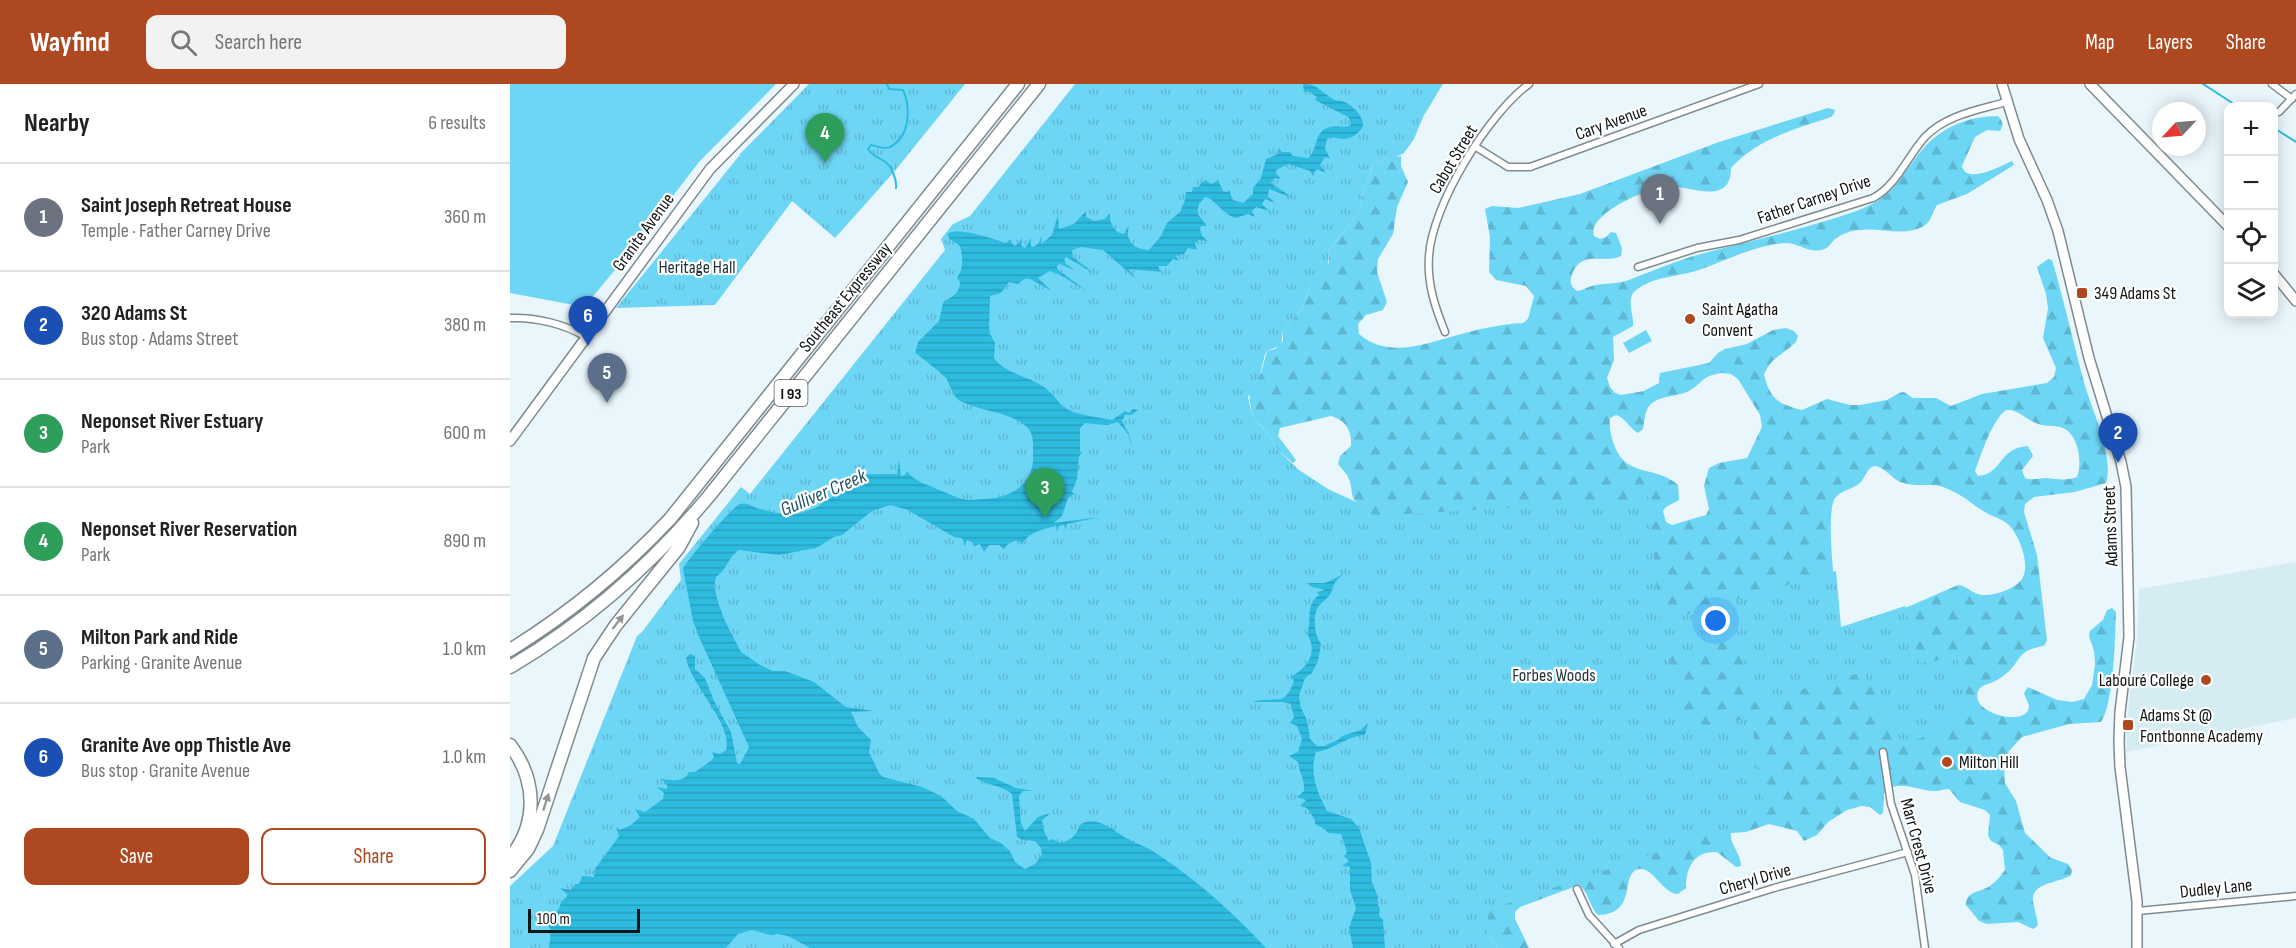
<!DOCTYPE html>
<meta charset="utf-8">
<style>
body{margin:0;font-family:"Sofia Sans Condensed",sans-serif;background:#f2f2f2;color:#222}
.controls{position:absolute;right:18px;top:18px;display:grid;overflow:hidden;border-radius:12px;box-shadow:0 3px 15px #0003}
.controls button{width:54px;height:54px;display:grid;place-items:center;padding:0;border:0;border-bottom:2px solid #e0e0e0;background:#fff;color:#222;font:30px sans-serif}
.compass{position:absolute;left:1642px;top:18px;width:54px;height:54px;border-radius:50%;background:#fff;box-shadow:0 3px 15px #0003;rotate:244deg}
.scale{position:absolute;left:18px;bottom:15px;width:112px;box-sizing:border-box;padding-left:6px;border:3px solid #101516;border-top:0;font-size:16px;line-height:21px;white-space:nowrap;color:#101516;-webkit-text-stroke:4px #fff;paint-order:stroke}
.you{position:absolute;left:1206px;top:537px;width:21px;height:21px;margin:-15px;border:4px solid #fff;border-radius:50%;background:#1a73e8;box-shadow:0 0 0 9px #1a73e833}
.badge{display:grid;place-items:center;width:39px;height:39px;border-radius:50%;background:#ae4820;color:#fff;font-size:20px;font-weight:700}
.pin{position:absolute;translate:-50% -50px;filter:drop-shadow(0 2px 3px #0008)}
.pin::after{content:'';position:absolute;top:32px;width:21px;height:18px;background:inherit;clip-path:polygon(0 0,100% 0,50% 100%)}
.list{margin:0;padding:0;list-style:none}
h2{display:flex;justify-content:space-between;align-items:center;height:78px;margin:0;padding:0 24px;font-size:26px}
h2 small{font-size:20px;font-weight:400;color:#767676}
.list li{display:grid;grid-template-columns:39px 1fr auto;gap:18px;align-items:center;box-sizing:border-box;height:108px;padding:0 24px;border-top:2px solid #e0e0e0}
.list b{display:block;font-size:22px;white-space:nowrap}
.list p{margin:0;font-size:20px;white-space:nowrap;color:#767676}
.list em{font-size:20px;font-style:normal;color:#767676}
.actions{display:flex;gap:12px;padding:18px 24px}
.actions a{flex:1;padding:14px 0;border:2px solid #ae4820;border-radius:12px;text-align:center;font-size:21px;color:#ae4820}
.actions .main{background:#ae4820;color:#fff}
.icon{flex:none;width:33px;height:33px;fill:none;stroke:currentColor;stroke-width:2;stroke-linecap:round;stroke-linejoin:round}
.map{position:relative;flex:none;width:1786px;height:864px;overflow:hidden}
header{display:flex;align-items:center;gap:36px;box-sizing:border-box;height:84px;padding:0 30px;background:#ae4820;color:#fff}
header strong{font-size:28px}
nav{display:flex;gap:33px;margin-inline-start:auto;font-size:21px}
.search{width:420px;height:54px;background:#f2f2f2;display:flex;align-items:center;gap:15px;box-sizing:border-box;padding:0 21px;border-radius:12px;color:#767676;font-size:22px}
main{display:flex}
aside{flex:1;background:#fff}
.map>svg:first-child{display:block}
.built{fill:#d6ecf3}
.green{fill:#6ed6f5}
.forest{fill:url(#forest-firs);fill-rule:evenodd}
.park{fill:url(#park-tufts)}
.water{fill:url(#water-rules)}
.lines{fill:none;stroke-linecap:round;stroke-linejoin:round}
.stream{stroke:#2ebbe0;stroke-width:2}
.street-casing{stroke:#7f8b8f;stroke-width:9}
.secondary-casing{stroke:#7f8b8f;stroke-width:12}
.highway-casing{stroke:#7f8b8f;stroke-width:15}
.street{stroke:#fff;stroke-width:6}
.secondary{stroke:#fff;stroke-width:9}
.highway{stroke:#fff;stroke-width:12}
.oneway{fill:#939696}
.poi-dot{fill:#ae4820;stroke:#fff;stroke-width:2}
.labels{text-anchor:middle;stroke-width:4.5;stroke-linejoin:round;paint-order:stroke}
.shield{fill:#fff;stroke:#585b5c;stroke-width:1.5}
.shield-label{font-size:16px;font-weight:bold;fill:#101516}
.street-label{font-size:18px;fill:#101516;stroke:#fff}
.park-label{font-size:18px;fill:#1d333a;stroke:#fff}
.poi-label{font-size:18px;fill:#101516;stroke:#fff;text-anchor:start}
.water-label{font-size:20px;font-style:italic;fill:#1e5464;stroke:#fff}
</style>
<header>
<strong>Wayfind</strong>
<div class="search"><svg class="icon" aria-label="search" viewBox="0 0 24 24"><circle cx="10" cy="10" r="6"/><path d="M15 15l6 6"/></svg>Search here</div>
<nav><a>Map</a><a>Layers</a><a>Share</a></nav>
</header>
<main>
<aside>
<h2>Nearby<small>6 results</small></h2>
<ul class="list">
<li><span class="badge" style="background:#6b7280">1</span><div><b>Saint Joseph Retreat House</b><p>Temple · Father Carney Drive</p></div><em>360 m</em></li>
<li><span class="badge" style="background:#1a4fb4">2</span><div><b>320 Adams St</b><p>Bus stop · Adams Street</p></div><em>380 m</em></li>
<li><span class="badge" style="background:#2e9e5b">3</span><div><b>Neponset River Estuary</b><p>Park</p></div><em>600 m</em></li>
<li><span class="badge" style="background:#2e9e5b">4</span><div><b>Neponset River Reservation</b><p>Park</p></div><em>890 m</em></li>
<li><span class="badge" style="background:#5c6f8a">5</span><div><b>Milton Park and Ride</b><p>Parking · Granite Avenue</p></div><em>1.0 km</em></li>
<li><span class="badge" style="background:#1a4fb4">6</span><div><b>Granite Ave opp Thistle Ave</b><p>Bus stop · Granite Avenue</p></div><em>1.0 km</em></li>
</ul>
<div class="actions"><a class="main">Save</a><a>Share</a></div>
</aside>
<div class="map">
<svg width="1786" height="864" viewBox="0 0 1786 864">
<defs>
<pattern id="forest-firs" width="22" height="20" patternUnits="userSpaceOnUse" patternTransform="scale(1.5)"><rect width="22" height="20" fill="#6ed6f5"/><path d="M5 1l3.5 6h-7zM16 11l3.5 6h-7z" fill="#5eb7d1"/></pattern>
<pattern id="park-tufts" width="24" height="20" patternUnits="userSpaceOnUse" patternTransform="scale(1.5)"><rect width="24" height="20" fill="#6ed6f5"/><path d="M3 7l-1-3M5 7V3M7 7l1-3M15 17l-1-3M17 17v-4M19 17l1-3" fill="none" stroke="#5eb7d1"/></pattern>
<pattern id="water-rules" width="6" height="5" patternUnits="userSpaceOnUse" patternTransform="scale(1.5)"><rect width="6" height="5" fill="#2ebbe0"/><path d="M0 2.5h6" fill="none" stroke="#28a0bf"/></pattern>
</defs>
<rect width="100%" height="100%" fill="#e9f6fb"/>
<path class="built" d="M1786,478V634L1616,668L1617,637L1627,555L1629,505Z"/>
<path class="green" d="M0,0H266L189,78L119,169L80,216L64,221L0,209Z
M1136,246L1142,257L1119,269L1113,259Z"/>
<path class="forest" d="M1318,24L1325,26L1324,30L1321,33C1285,45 1247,55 1221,84C1221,125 1176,99 1154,103C1136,105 1077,130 1084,152L1090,155L1096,153L1101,148L1106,149L1112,164L1111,172C1095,181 1069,163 1061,194C1060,201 1062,203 1067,207C1074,206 1079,202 1086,201C1096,199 1106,200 1116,197C1143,187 1170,175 1198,168C1230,160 1262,152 1295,143C1318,136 1343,130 1364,119C1386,107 1396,85 1412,66C1431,43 1459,32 1488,32C1493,37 1494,41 1490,47L1477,46L1465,53L1452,82C1456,101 1491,82 1502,77L1504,81L1457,110L1427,121C1421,129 1423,137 1412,143C1391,153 1372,143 1350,146C1342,146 1331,150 1325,155C1320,160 1318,165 1311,166C1299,169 1288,159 1276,159C1246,161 1217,176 1189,186C1173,191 1156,192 1140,198C1134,201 1125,205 1122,211C1118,221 1124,232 1123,242L1103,253L1104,276L1097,294L1100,303L1105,309L1111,311L1134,307L1149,299L1150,289L1199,279L1208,269L1215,265L1237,260L1263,246L1276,244L1284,247L1288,252L1286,258C1274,270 1260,274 1254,291C1261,316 1267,319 1292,326L1317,315L1340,321H1350L1377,316L1389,309L1394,308L1403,314H1426L1441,322L1472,310L1537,299L1544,293L1546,284L1533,254L1538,224L1536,210L1527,183L1538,175L1542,176C1555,219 1564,263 1576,305C1584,330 1604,374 1596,399L1565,408L1524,413L1515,420L1514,428L1527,471L1537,556L1535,561C1528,564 1520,564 1514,569C1510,572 1508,576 1505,580C1501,586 1494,592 1487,596C1481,600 1471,600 1468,607C1459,630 1519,644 1519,622C1518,618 1515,612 1514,609L1518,603L1547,616L1562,618L1574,615L1582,601L1585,580L1584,567L1579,552L1580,547L1593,536L1597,526L1602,524L1606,528C1605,553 1604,619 1591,638L1559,640L1512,653L1499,667L1494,681L1495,699L1506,717L1515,749L1541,774L1558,780L1562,786L1561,791C1550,799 1521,798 1523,817C1524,825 1527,833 1528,841L1523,845L1508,838L1477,840L1469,837L1456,821C1456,806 1471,809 1481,801C1487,797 1491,791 1495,786L1493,766L1489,761L1481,757L1478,751L1480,731L1475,726L1450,718L1439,705C1434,705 1430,707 1425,707C1410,708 1385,693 1374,710L1373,729L1370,731L1360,723L1352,722L1337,726L1318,738L1307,751L1294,757L1287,747L1259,740L1236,748L1221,749C1219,760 1231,769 1231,782L1226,783L1207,768C1184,767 1176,783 1176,804L1168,810C1151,809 1142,779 1126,786C1111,793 1127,830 1088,831C1079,822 1079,808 1069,801L1010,823L1005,828V835L1019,864H987L978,847V826L855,422C838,417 844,408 839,395C837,389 831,385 828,380L830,372L841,362C842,347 836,336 821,332L770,344L768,352L786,376L783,379L767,365L756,347L747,338L741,327L739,308L751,289L757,267L765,265L773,257V246L792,225L800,201L819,179V166L850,127L852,112L863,81L868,77L891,72V82L898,98L887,123L883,150L868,175L867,188L877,218L873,226L856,231L848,240L849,250C878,275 915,260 948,251C969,245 991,240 1013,239L1018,235L1024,212L1016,202L986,196L979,188L980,153L975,125L982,122L1008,124L1070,110L1209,58ZM1212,289L1221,290L1228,295L1250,331L1252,343L1237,374L1209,379L1199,384L1194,402L1199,425L1196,431L1162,441L1156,438L1153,427L1156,423L1169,416L1168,401C1146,381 1117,394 1105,363C1101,353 1099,345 1100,334L1106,331C1116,334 1119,344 1128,349L1133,345C1135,337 1134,329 1139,322C1149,311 1167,313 1179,307C1194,298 1191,292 1212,289ZM1496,326C1508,325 1515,335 1526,339C1534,343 1542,341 1550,343C1568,347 1573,378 1567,393C1556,397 1548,395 1536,394C1529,394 1523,397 1515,394L1512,386L1523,372L1518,362C1488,364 1493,390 1468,392L1465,387C1471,371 1482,336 1496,326ZM1364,382C1374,382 1381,394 1390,398C1401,402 1411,401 1422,401C1431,401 1441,406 1448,410C1458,415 1465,423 1475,428C1483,433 1491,434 1499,441C1509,452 1520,478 1513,493C1508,504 1485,512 1473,511C1463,511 1458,502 1448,501L1400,522L1332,545L1328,533C1326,512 1314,425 1326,413C1332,406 1343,405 1350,399C1356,393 1356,385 1364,382Z"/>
<path class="park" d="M299,0H455L384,88L325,154L282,117L205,221L106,224L229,72L231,73L229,71Z
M565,0H933L913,33L904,55L894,69L884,74L868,77L863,81L852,112L850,127L819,166L818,185L800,201L792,225L773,246L771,261L757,267L755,270L749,295L743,302L738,313L741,327L747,338L756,347L767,365L789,386L818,405L855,422L863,432L1111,417L1138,412L1150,538L1326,487L1331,543L1395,522L1409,579L1447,574L1456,609L1452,631L1423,649L1393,661L1353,588L1243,619L1227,555L1159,572L1178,648L1241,633L1256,732L978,826V847L987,864H0V802L43,762L127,552L132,548L171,496L169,480L231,403L240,410L435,166L431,155L443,140L460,132Z"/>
<path class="water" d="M793,0C808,0 811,8 823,15C825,17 829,16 832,17C843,21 853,31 853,42C846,55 835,57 822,53L817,55L815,64L820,75L815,73L810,81L816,89L807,85L804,88V93L800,87L778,80L766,86V89L771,95L764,94L761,99L783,114L759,105L758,112L765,119L755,115L752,120L759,127L746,123L742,127L745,133L738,130L726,134C711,130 706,115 695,113L689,120L687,129L697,142H691L690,145L692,152L698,157L689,156L685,159L687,166L678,164L674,170L666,172L669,177L663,175L657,182H648L651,188L618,185L626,195L593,166L571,163L562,166L563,173L585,190L556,173L554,175L556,180L564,186L550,180L547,182V185L578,208L549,190L540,187L528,194L542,207L520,195H514L508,200L499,198L491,209L480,212L479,248L485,259L484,274C497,292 524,292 540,308C547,315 551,323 561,327C572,332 589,333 602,336L615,327L619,329L623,325L628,326L621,331H615L612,337L619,350L622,363L618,350L608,338L597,341L575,339L570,344V368H573L569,372L567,395L562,408L564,410L558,414L552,432L544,439L590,433L557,440L556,446L554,441L549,442L547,448L546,442C533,445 519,448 512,460L507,456L498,460L494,465L489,461H479L474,468L470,460L464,462L462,458L457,456L455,462L452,454L444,453L398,426L380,421L362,427L332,451L324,453L306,464L269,471L229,466C218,473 217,486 206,493L204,502L209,521L215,537L231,568L250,581L263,587H275L304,598L336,623L363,627L341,628L348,643L361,656L359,668L369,689L373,693L412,703L431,712L447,727L464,735L480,754L491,759L500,767L505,778L515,785L525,780L532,771L531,764L525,757L513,756L507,753L502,710C492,701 474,701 465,693L484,694L506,704L524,707H513L509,712L511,739L515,747L528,733L541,729L532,736L534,747L539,757L542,755L551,759C565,754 564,752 571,740C587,731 603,746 616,754C624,759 633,761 641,766C682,792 723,828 756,864H300L278,852L268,850L261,851L242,846L228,850L216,864H39L41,846L35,837L26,831L32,828C35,828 37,830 39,831C46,833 51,822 51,817L57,813V810L50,804L61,806L65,800H69L72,792L84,793L85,785L109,752L106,743L110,746L121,741L130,733L125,725L135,728L153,715L154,709L147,703L156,705L158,703L152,695C162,696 174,699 179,688H185L202,676L204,673L202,668L210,670L216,666C223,640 181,602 176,574L180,570L185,572V585L195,594L204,617L221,648L227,679L230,680L239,663L190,555L183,537L173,485C175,478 223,422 230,420C237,418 241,422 247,424C264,429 281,433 297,427C304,424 308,425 312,418C328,415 331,396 345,391C351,390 380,390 387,390L389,376L391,392L395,391L397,387C403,397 416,400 427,405C436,408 442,412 452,415C460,417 467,415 474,415C502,414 525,400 523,369C523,360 524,350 517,343C502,328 469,327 450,317C444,314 440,301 436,294C435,292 410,272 405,269L408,258L429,237L433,219C441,212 449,212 450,198L447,194C454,184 453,174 450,162L440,155L437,150C446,142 484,155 496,159L501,155V158L505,162L511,156V161L515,164L521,154V162L523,163L528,160L532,152L531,160L542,151L548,131L549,145L564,140L576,127V133L584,137L595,135L600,129C599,139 604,149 614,150L619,141C615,157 622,165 639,166L651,152L657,139L670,128L675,116L676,108H682L683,103H688L695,96L701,100L708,96L713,107L717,108L719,106L723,116L733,119L743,110V104L751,94L756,75L768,70L769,64L772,68H780L783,72L798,74C809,65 803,47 820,43C827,41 833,44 840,42L841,38L838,33L805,16L807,13L798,7L794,8Z
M834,490C825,496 824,500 821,509C818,515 811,518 808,523C802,532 805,553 811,560L808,577L802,589L795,594L789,612L791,624L797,636L800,655L807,662H814L828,656L832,652L851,646L858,639L855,651C839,651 823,666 806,668C799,688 807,708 817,727L841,735L849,744L861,779L862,798L868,813L867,820L870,824L869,831L873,836L875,864H843L839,844L846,824L840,806V783L832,782L839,777L834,772L837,768L831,750L818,749L815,745L805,740V736L797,724L790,722L796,716L787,713L794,707C795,696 789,688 788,678L779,672L788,668L792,655L787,642L780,639L784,633L781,620L773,618H742C766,611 775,625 784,596L780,593C793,586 805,575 801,559C800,556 798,553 798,550C797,547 799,544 799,541C800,529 798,519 809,511L807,508L815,506L802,503L797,499H815Z"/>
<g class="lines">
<path class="stream" d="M377,0L379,5L393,6C401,24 400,53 380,63C375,66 367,62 361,61L358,65C362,72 368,73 374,77C381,81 387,96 386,104
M1693,0L1727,22
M1764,44L1786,58"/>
<defs>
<path id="street" d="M1762,0L1782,15
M1769,28L1786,10
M966,63L998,83H1020L1249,0
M1128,183L1187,164L1229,156L1363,114C1387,101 1397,73 1415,53C1436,31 1468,26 1496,18
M0,234C25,233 55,240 76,253
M935,248C925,223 917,200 919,172C922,121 978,30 1019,0
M1373,668L1381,720L1405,791L1415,864
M1067,805L1079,831L1109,864
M1628,827L1786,812
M1104,860L1129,846L1264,804L1398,768"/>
<path id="secondary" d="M1492,0L1509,55L1537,116L1548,147L1579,274L1611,378L1616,403L1619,553L1610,628L1609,658L1610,683L1627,817V864
M1580,0L1718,142
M1764,190L1786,217
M0,357L200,85L284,0"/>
<path id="highway" d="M0,566C60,529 112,486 160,435L508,0
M0,583C77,538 142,480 199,412L529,0
M0,661C27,696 28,740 0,774
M0,787L18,765L27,746L84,574L106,541L169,463L182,439"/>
</defs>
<use href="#street" class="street-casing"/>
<use href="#secondary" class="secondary-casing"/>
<use href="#highway" class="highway-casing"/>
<use href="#street" class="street"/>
<use href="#secondary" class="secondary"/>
<use href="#highway" class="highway"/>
</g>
<defs><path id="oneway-solid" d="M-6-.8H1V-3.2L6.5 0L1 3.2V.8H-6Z" transform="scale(1.5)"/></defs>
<g class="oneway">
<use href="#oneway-solid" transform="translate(108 538) rotate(-52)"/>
<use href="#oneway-solid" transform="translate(36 718) rotate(-72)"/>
</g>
<g class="poi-dot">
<rect x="1566" y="203" width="12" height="12" rx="3"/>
<circle cx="1180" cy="235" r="6"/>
<circle cx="1696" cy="596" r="6"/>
<rect x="1612" y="635" width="12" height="12" rx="3"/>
<circle cx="1437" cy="678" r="6"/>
</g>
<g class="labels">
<rect class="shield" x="264.5" y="296" width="33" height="26" rx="4.5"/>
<g class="shield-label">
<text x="281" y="315">I 93</text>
</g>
<g class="street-label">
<text transform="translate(1101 38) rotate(-20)" y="6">Cary Avenue</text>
<text transform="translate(943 75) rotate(-59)" y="6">Cabot Street</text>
<text transform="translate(1304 115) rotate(-19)" y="6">Father Carney Drive</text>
<text transform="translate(133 148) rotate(-54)" y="6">Granite Avenue</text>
<text transform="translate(335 213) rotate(-51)" y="6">Southeast Expressway</text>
<text transform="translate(1600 442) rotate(-92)" y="6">Adams Street</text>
<text transform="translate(1409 762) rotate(75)" y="6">Marr Crest Drive</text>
<text transform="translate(1245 795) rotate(-16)" y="6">Cheryl Drive</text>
<text transform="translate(1706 804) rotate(-6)" y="6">Dudley Lane</text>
</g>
<g class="park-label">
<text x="187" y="189">Heritage Hall</text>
<text x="1044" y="597">Forbes Woods</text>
</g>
<g class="poi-label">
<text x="1584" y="215">349 Adams St</text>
<text x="1192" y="231">Saint Agatha<tspan x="1192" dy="21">Convent</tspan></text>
<text x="1684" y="602" text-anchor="end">Labouré College</text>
<text x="1630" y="637">Adams St @<tspan x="1630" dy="21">Fontbonne Academy</tspan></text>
<text x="1449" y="684">Milton Hill</text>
</g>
<g class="water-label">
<text transform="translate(313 408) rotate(-23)" y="7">Gulliver Creek</text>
</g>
</g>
</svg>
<div class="controls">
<button>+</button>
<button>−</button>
<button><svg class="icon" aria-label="locate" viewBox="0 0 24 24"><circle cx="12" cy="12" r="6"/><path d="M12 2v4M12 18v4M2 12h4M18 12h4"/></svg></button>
<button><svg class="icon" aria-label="layers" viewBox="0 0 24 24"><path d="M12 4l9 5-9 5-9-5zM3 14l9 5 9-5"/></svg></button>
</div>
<svg class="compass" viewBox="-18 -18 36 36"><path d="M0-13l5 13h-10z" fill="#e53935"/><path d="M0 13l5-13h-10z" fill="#767676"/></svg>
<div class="scale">100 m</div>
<div class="you"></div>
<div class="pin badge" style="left:1150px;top:140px;background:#6b7280">1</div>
<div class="pin badge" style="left:1608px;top:379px;background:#1a4fb4">2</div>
<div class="pin badge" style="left:535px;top:434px;background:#2e9e5b">3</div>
<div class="pin badge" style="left:315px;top:79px;background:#2e9e5b">4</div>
<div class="pin badge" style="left:97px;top:319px;background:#5c6f8a">5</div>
<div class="pin badge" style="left:78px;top:262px;background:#1a4fb4">6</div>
</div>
</main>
